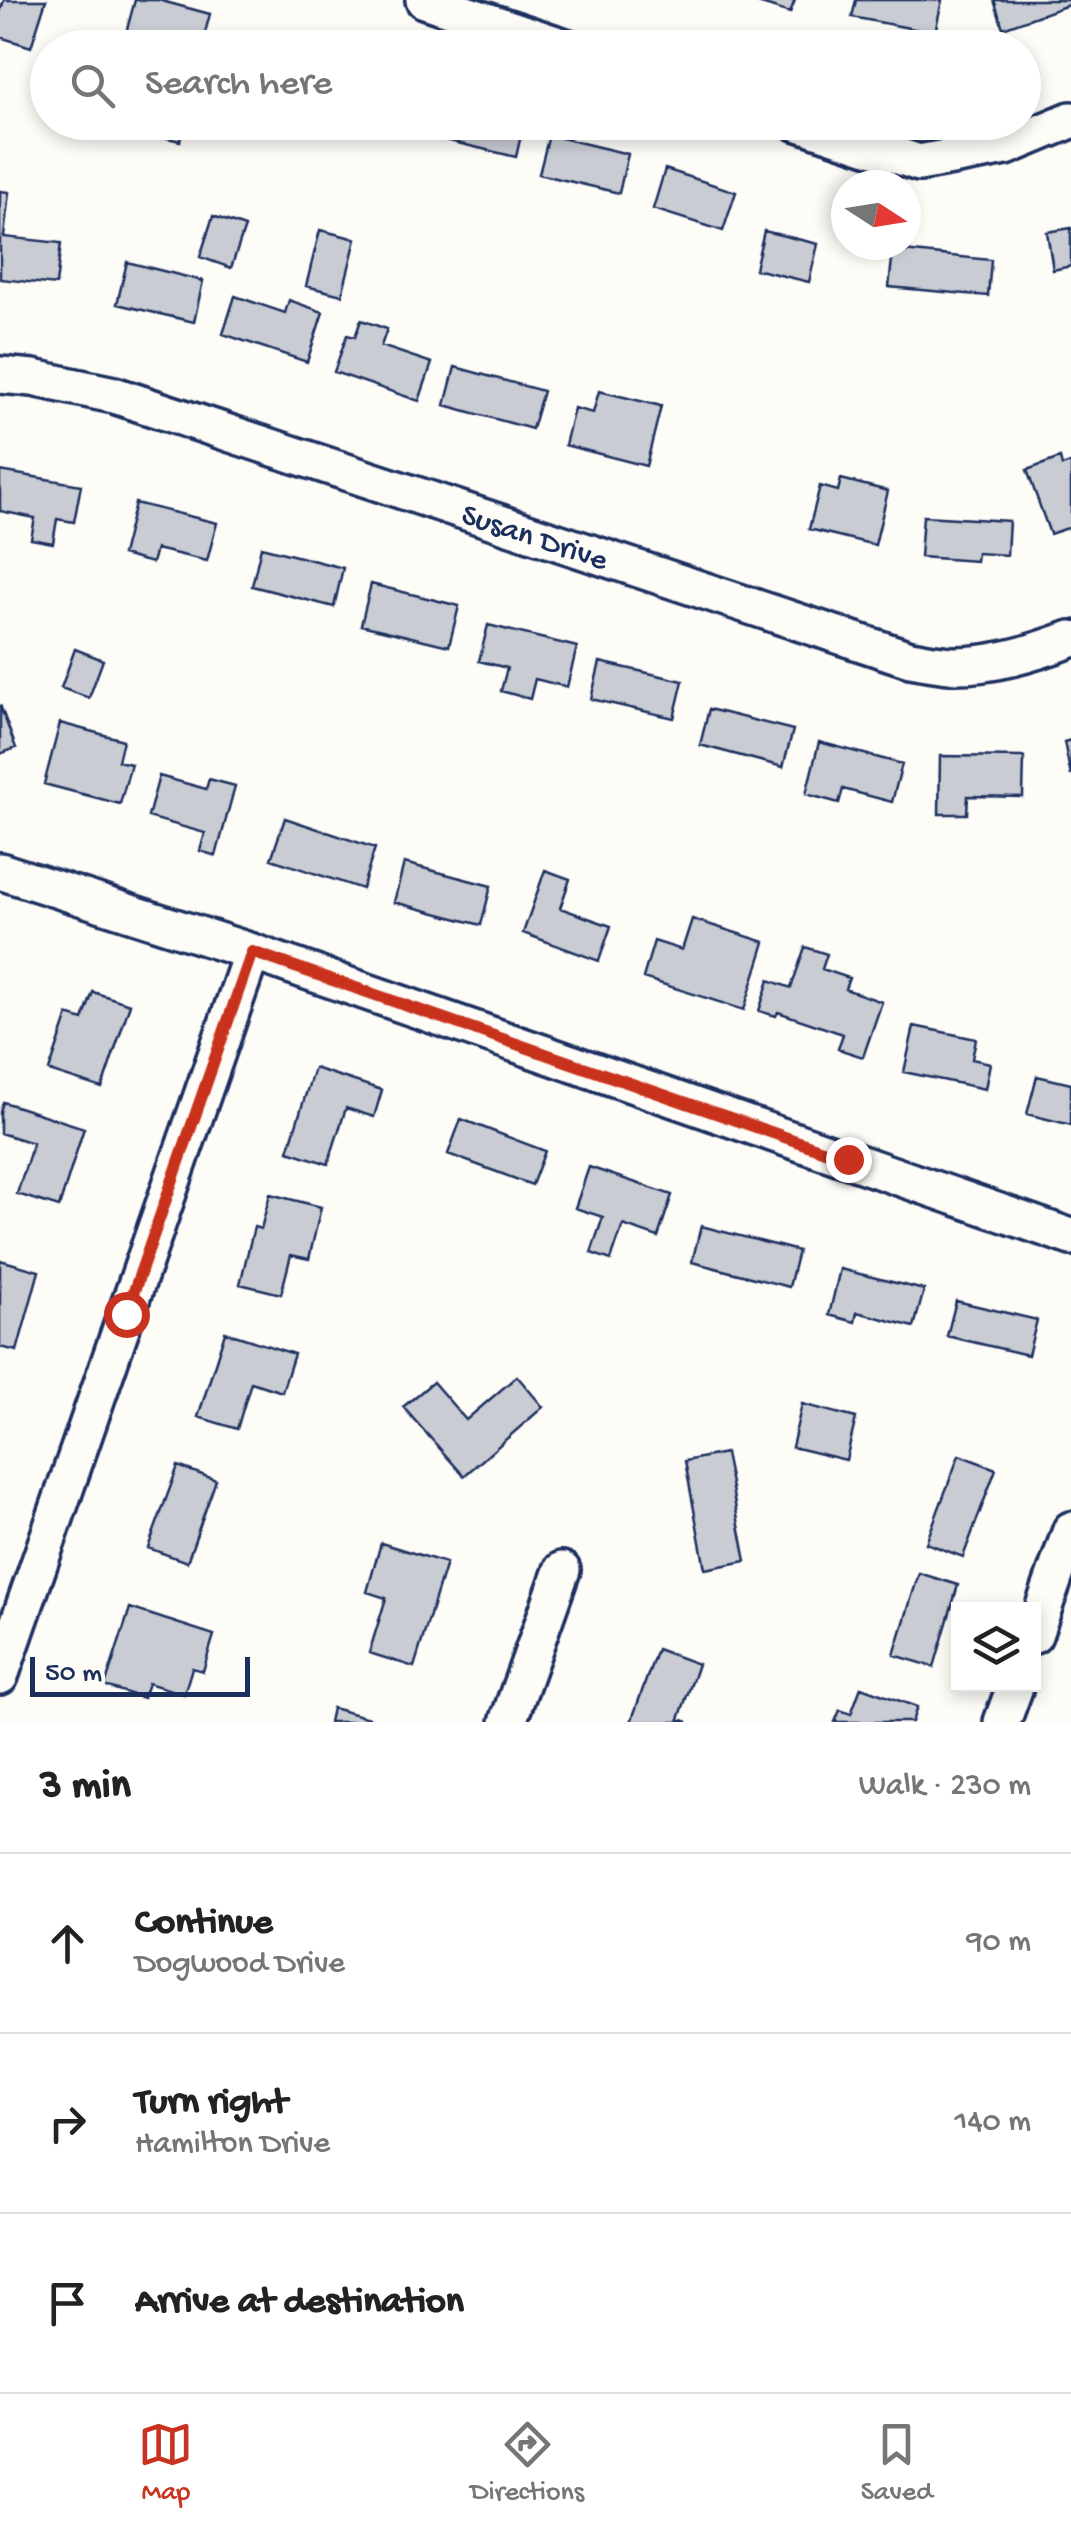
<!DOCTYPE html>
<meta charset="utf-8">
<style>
body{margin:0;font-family:"Gochi Hand",sans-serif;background:#f2f2f2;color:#222}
.controls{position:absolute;right:30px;bottom:30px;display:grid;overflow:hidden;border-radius:0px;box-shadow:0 5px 15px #0003}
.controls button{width:90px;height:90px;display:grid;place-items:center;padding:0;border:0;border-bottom:2px solid #e0e0e0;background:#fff;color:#222;font:50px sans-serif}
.compass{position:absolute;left:831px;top:170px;width:90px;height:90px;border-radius:50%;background:#fff;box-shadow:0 5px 15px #0003;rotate:102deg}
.scale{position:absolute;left:30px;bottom:25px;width:220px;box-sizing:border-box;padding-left:10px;border:5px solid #1b2f5e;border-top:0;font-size:28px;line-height:35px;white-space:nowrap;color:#1b2f5e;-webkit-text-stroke:8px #fdfcf7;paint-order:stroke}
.stop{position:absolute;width:30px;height:30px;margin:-22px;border:8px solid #c8321e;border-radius:50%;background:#fff}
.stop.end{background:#c8321e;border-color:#fff;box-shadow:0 2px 10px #0008}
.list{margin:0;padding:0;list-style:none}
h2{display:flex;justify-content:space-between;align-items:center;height:130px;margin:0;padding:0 40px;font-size:42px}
h2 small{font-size:32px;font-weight:400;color:#767676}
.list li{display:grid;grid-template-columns:65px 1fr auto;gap:30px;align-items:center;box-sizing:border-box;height:180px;padding:0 40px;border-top:2px solid #e0e0e0}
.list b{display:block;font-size:38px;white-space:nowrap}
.list p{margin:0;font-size:32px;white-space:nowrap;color:#767676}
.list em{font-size:32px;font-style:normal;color:#767676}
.icon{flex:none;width:55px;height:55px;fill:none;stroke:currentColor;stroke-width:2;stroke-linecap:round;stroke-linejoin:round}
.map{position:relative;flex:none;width:1071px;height:1722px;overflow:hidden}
.search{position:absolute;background:#fff;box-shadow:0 5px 15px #0003;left:30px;right:30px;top:30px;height:110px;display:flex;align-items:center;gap:25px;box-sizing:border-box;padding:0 35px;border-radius:55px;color:#767676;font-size:38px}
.sheet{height:670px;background:#fff}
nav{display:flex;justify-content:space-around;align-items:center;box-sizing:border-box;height:140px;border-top:2px solid #e0e0e0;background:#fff;font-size:28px;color:#767676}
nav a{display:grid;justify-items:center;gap:5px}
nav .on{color:#c8321e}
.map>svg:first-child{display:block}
.building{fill:#c9ccd3;stroke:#1b2f5e;stroke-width:2.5}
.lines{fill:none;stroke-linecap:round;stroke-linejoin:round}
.minor-casing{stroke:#1b2f5e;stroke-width:42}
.minor{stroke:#fdfcf7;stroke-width:35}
.route{stroke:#c8321e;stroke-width:12}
.labels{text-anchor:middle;stroke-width:8;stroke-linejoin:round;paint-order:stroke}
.street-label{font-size:32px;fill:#1b2f5e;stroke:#fdfcf7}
</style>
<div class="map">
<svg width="1071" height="1722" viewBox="0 0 1071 1722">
<rect width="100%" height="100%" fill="#fdfcf7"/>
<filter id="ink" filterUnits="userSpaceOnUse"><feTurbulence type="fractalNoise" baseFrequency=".01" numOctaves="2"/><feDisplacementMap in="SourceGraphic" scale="20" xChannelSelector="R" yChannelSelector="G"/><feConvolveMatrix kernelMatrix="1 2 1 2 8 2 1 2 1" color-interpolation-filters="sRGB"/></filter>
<g filter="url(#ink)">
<path class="building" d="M4,0H46L31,47L0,37V12Z
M135,0H158L210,14L201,48H181L126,33Z
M748,0H795L790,13Z
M856,0H942L935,33L852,17Z
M994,0H1071V4L1003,28Z
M244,33L288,48H240Z
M136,122H184L180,141L134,130Z
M445,122H524L516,157L441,139Z
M549,135L628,154L619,193L539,174Z
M665,169L736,192L723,231L653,209Z
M0,191L9,192L4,237L61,243L56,285L0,279Z
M213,216L245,227L231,268L200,257Z
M1071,228V266L1053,270L1047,232Z
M320,230L356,239L342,295L306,286Z
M764,231L818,244L809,282L755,269Z
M893,250L991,260L988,296L889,287Z
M127,262L203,281L194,322L117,304Z
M235,296L285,313L289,300L323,312L307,362L223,334Z
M361,320L387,329L381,346L432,363L419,401L334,372L347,335L355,337Z
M455,367L543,391L532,429L445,405Z
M599,391L661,406L646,466L565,445L574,408L593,413Z
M1060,458L1062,466L1071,463V527L1050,534L1027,470Z
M0,471L81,485L74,522L57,519L53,543L31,539L35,518L0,511Z
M841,479L888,491L875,545L809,529L820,486L838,491Z
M135,503L217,523L207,561L156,549L152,563L122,555Z
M923,516L1009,521L1007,555L977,553L976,561L920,557Z
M261,547L343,568L334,607L252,586Z
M371,584L459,606L449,646L361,625Z
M488,625L577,647L567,687L535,679L530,699L501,691L507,668L479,661Z
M75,649L103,660L89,698L61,688Z
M600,662L683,681L674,718L591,699Z
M0,705L16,748L0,754Z
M709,709L793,730L783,767L700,745Z
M60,723L123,740L118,761L131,764L120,804L44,784Z
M1071,740V776L1064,742Z
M819,742L902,764L892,802L843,789L839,803L806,794Z
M940,756L1024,757L1023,797L968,796L967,814H939Z
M159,776L206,789L209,779L235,786L216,856L200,851L205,833L148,817Z
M285,818L375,848L362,889L271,859Z
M404,863L491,886L481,925L394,902Z
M545,870L570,879L560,908L611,926L599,961L523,933Z
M692,919L765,942L744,1010L643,978L654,941L682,950Z
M805,947L827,954L822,969L849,978L845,989L882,1002L863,1057L838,1049L843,1034L778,1012L776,1016L759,1011L769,980L791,988Z
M93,992L130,1004L102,1088L49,1071L68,1015L83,1020Z
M914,1026L976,1039L972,1059L990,1063L985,1089L904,1072Z
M314,1068L382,1090L374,1117L346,1108L328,1164L288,1151Z
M1037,1076L1071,1084V1125L1027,1114Z
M3,1102L84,1128L59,1207L17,1194L33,1143L0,1133V1112Z
M461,1119L545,1151L532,1185L448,1154Z
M589,1167L672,1195L658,1237L623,1225L611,1260L591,1253L603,1217L575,1208Z
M270,1194L321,1207L309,1259L291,1255L281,1294L240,1284L254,1227L261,1229Z
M701,1226L798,1251L789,1287L692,1262Z
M0,1260L39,1271L17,1351L0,1347Z
M840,1269L924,1290L914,1327L857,1312L855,1322L829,1315Z
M956,1301L1037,1320L1028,1355L947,1336Z
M225,1332L294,1354L282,1392L251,1382L237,1429L198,1417Z
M517,1376L543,1407L464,1476L403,1407L433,1382L466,1420Z
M802,1404L856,1418L846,1460L792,1447Z
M725,1453L746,1561L705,1569L685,1461Z
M959,1455L996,1469L963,1557L926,1543Z
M178,1466L216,1480L187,1562L148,1548Z
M381,1543L446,1563L414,1667L369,1653L386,1598L367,1592Z
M919,1573L958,1585L934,1667L894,1655Z
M130,1608L214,1635L203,1671L192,1668L184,1694L148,1683L143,1698L105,1686Z
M657,1649L698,1664L679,1719L688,1722H631Z
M861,1687L917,1707L912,1722H835L840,1710L851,1714Z
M332,1708L373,1719L372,1722H329Z"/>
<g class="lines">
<defs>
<g id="minor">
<path d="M424,0L568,48"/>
<path d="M796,122L919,163L1006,147L1071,120"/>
<path id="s1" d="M0,375L33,378L114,395L910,659C923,661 937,664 951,665C992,666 1033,653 1071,639"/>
<path d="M0,871L252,952L1071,1237"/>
<path d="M1034,1635L1071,1530"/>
<path d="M0,1676L252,952"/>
<path d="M508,1722L562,1570"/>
<path d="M1002,1722L1016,1684"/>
</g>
</defs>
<use href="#minor" class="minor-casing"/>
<use href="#minor" class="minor"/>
</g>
</g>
<g class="lines" filter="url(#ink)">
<path class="route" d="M126,1314L252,952L848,1159"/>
</g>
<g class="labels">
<g class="street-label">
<text dy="11" stroke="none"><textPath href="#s1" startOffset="560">Susan Drive</textPath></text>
</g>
</g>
</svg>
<div class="controls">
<button><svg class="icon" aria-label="layers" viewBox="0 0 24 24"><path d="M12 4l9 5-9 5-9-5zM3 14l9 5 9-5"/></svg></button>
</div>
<svg class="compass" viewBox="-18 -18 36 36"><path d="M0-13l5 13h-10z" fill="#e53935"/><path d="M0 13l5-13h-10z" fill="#767676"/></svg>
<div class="scale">50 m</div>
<div class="stop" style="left:126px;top:1314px"></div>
<div class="stop end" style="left:848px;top:1159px"></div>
<div class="search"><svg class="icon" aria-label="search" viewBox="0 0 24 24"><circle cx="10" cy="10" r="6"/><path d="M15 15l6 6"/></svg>Search here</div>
</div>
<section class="sheet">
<h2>3 min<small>Walk · 230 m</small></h2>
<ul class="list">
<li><svg class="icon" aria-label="ahead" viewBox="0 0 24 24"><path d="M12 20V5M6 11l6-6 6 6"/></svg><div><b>Continue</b><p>Dogwood Drive</p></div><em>90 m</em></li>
<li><svg class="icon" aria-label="right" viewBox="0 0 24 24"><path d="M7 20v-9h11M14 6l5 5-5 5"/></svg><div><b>Turn right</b><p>Hamilton Drive</p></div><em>140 m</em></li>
<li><svg class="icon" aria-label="arrive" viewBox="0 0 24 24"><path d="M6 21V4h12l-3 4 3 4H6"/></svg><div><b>Arrive at destination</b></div></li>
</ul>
</section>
<nav>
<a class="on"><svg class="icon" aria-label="map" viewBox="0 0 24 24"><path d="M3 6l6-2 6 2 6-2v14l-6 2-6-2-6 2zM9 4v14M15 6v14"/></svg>Map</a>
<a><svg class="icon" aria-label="directions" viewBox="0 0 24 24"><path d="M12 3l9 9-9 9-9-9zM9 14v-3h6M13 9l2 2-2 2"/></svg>Directions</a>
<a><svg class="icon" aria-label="saved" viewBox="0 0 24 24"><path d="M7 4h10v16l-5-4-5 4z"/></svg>Saved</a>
</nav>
